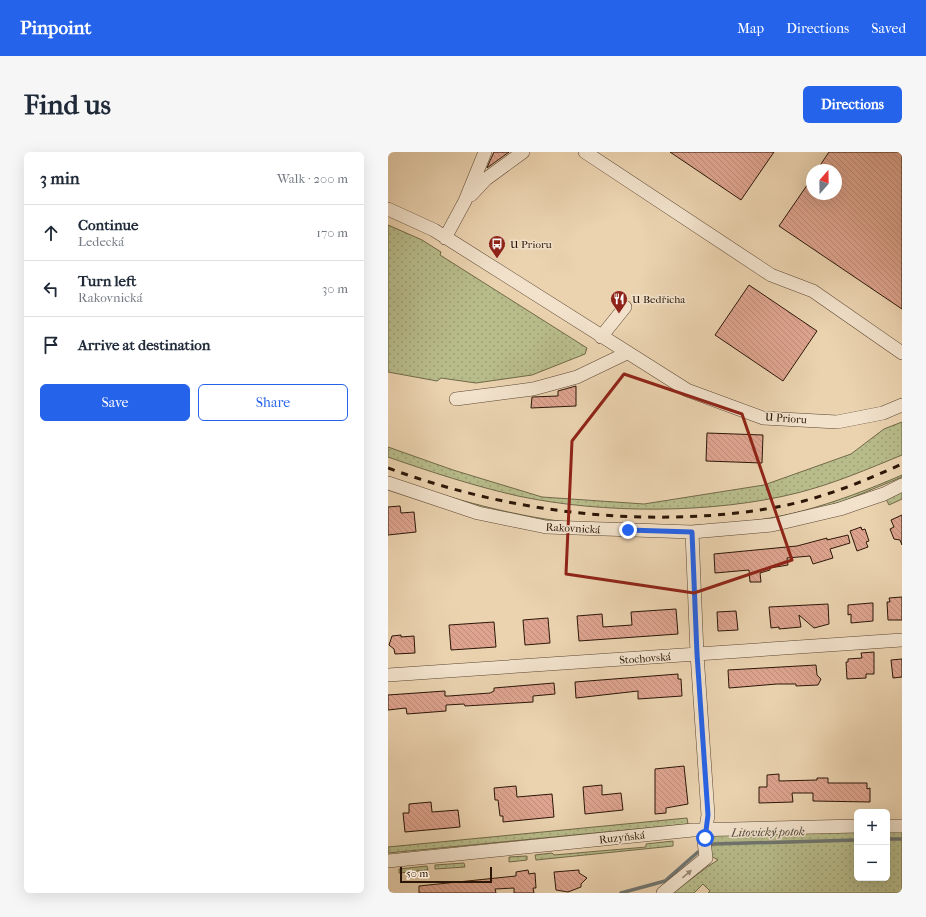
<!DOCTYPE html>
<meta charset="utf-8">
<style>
body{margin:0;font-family:"IM FELL French Canon",serif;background:#f6f6f7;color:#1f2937}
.controls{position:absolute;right:12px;bottom:12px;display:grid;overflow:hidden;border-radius:6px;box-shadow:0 4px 16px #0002}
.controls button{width:36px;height:36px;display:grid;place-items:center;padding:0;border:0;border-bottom:1px solid #e0e1e3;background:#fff;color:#1f2937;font:20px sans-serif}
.compass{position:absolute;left:418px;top:12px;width:36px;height:36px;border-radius:50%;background:#fff;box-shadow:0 4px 16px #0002;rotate:20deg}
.scale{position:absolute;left:12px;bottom:10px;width:92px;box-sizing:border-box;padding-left:4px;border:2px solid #2b1607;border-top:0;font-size:11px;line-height:14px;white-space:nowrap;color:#2b1607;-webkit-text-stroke:3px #f2e2cc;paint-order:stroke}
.stop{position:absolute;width:12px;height:12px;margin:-9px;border:3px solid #2563eb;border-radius:50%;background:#fff}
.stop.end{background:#2563eb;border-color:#fff;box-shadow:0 1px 4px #0008}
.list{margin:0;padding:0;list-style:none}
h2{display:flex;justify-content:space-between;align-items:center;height:52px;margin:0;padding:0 16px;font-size:17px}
h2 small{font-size:13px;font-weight:400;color:#747a83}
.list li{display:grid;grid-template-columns:26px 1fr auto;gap:12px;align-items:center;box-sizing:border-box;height:56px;padding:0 16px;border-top:1px solid #e0e1e3}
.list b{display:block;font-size:15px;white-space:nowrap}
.list p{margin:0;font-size:13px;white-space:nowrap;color:#747a83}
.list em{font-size:13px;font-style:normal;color:#747a83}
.actions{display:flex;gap:8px;padding:12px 16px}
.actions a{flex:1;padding:9px 0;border:1px solid #2563eb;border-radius:6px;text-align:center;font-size:14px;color:#2563eb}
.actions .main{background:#2563eb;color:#fff}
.icon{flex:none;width:22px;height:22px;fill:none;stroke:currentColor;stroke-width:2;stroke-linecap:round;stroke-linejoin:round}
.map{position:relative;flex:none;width:514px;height:741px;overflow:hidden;border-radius:6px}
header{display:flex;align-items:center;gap:24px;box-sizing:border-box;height:56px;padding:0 20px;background:#2563eb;color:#fff}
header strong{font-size:19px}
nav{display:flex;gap:22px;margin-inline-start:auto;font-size:14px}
.intro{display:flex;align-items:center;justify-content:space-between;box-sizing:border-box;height:96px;padding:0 24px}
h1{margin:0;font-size:28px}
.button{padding:10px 18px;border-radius:6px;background:#2563eb;color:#fff;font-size:14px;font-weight:700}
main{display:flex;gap:24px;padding:0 24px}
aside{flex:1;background:#fff;border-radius:6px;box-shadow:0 4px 16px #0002}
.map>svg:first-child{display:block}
.grass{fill:url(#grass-dots);stroke:#726949}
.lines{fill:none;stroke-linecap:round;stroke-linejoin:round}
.stream{stroke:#6f7571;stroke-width:3.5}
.building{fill:url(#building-back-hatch);stroke:#2b1607}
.minor-casing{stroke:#5b4531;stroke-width:14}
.minor{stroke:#f2e2cc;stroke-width:13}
.rail{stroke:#2b1607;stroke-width:3;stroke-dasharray:7 7;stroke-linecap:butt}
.oneway{fill:#988673}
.route{stroke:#2563eb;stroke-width:5}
.marked{fill:none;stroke:#8f2418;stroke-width:3;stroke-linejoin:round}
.labels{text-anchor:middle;stroke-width:3;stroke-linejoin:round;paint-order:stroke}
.poi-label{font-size:11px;fill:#2b1607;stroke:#f2e2cc;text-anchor:start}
.street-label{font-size:11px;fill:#2b1607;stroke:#f2e2cc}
.water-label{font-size:12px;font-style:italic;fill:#4d463c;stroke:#f2e2cc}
</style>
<header>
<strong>Pinpoint</strong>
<nav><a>Map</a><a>Directions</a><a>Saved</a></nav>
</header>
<div class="intro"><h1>Find us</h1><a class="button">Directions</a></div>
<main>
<aside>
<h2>3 min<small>Walk · 200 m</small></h2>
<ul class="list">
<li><svg class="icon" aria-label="ahead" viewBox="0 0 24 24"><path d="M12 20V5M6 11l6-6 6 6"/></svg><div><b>Continue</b><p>Ledecká</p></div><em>170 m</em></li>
<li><svg class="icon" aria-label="left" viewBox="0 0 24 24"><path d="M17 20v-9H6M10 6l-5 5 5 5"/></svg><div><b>Turn left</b><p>Rakovnická</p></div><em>30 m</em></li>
<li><svg class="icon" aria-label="arrive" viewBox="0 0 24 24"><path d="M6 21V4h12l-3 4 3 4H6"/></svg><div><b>Arrive at destination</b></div></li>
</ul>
<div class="actions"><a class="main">Save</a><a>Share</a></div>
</aside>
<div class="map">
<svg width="514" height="741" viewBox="0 0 514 741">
<defs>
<pattern id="grass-dots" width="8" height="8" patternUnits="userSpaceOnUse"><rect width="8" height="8" fill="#b8bc8b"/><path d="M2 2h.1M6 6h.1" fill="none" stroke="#9ea176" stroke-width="1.8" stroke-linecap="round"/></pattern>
<pattern id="building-back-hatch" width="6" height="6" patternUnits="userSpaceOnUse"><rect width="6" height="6" fill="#dea48f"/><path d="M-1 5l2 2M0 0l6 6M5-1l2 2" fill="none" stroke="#bf8c7a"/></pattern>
</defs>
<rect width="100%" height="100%" fill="#ebd3b0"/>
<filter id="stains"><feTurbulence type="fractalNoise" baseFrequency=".005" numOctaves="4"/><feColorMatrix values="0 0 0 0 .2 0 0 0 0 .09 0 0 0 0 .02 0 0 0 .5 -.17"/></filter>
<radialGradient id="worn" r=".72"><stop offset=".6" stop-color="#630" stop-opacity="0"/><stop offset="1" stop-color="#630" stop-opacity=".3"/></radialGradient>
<path class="grass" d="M0,73L34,88L53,100L52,103L199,196L197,202L144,223L88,231L53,226L49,229L0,220Z
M514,270V303C480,317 445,332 409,341C325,362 215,362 130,344C86,334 43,320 0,305V295L65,318L154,345L256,352L376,333L463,302L496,277Z
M514,323V325L456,349L412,362L372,369L304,376L158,371L93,357L0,325C64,347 129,366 197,372C218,374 240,373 261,373C312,375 365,372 414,359C448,350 482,337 514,323Z
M514,337V347L501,353L497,345Z
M299,666L300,672L0,701V695Z
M469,680V726H499V680H514V741H320L322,739L315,732L306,741H285L319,715L330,708L323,704L322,687L328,682Z
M285,689V694L148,708L147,703L164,701L166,703L258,695V692Z
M139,704V708L121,710V705Z
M76,711L77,715L47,717V713Z
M39,714L40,718L11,721V717Z"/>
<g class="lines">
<path class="stream" d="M499,687H514
M233,741L277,729L310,700L325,692L469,688"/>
</g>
<path class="building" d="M106,0H121L99,16L101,11Z
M282,0H386L353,48Z
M441,0H514V157L391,74L424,26V42H448V18H429Z
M361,133L429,179L395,229L327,183Z
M188,234V254L143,256L144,245L170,244V239Z
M319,281L375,283L374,311L318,309Z
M12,354L13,361L26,360L28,380L0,383V355Z
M514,363V393L512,388L506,387L502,377L506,375L503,368Z
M473,375L474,378L477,377L481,389L478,390L480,395L469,399L462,379Z
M460,383L462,391L442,397L445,406L425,412L422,404L399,406L400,413L382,416V418L372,421L373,430H362L361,418L327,421L326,402L409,394L439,386V388Z
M514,445V468H500L499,450H502L501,446Z
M483,451H485V469L463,471V462L460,463V453Z
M440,452L441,472L426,476L411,463L413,475L391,477V475L383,476L381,455Z
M288,457L290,482L191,489L189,464L214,462L215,475L244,473L243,460Z
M348,459L350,478L330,479L329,460Z
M160,466L162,491L137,493L135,468Z
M106,470L108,495L63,498L61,473Z
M13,483V485L26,484L27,501L7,502L6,497L1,493L4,484Z
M486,500V522H478V526L459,527L458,510H460V507L474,506L473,501Z
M514,507V525L505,526L503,508Z
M428,513L429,523L433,527L430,533L408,534V532H389L341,536L340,518Z
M290,522V527H293L294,544L250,547V539L188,546L187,530Z
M166,531L167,542L145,544V550L77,554L76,552L58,553V559L19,562L18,556L0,558V543L57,539V544H61L102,541L106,539V536Z
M296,614L300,652L278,656V661L267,662V617Z
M391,622V629L429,628V626H440V631H479V637L482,636V650L425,649V641H404L405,650L371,651V635H379V623Z
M214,633V643L233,641L235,658L197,662L195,635Z
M128,634L129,645L164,642L166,665L115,670V664H112L110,648H107L106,636Z
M43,650L44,660L70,658L72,675L17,680L15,661H21V652Z
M140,718L141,722L147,721L148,736H145L146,741H126V736L107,737L108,741H31V734L128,724V720Z
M191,718V721L199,726L193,732V735L180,740L168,738L166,720Z"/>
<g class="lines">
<defs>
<path id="minor" d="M197,0L383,123L425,139L514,201
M83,43L98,27L135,0
M0,57L46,78L299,238L375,266L449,270L495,261L514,253
M57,86L77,49L97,0
M213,185L237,155
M68,247L145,237L189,225L239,201
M0,331L90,361L158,375L304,380L384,373L452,357L496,342L514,333
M0,523L514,488
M499,674H514
M0,709L305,678L469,674
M275,741L318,706L316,689L320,663L309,502L304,380"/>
</defs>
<use href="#minor" class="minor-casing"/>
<use href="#minor" class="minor"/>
<path class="rail" d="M0,316C101,353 206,370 314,364C346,362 380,358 412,350C447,341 481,327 514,312"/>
</g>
<defs><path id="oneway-solid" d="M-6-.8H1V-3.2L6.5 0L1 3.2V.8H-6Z"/></defs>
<use class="oneway" href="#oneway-solid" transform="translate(299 722) rotate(-40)"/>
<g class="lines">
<path class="route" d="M240,378L304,380L309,502L320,663L317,686"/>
</g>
<path class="marked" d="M236,222L354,262L404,408L306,441L178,422L184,289Z"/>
<defs>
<symbol id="bus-pin" viewBox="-11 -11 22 30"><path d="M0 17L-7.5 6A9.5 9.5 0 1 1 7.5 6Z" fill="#8f2418" stroke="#f2e2cc"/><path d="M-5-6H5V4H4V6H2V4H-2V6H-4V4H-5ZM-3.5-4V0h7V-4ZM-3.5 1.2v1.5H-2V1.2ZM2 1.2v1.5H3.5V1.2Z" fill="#fff"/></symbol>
<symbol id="restaurant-pin" viewBox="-11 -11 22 30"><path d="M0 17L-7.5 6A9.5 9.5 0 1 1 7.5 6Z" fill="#8f2418" stroke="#f2e2cc"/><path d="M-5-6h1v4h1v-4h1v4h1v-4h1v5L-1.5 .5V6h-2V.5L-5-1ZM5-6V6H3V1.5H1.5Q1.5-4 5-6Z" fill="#fff"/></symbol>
</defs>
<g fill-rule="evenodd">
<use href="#bus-pin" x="99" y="82" width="20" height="27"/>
<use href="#restaurant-pin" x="221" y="137" width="20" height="27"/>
</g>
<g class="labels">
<g class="poi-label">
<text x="122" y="96">U Prioru</text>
<text x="244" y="151">U Bedřicha</text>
</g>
<g class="street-label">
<text transform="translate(398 266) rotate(4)" y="4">U Prioru</text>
<text transform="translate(185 376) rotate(3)" y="4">Rakovnická</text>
<text transform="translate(257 506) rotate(-4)" y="4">Stochovská</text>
<text transform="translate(234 685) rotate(-6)" y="4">Ruzyňská</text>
</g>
<g class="water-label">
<text transform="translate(380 680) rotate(-1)" y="4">Litovický potok</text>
</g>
</g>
<rect width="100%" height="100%" filter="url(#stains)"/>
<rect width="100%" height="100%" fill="url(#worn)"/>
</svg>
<div class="controls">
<button>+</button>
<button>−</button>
</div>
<svg class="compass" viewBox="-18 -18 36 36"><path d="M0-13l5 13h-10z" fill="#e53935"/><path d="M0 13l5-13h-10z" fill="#747a83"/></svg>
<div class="scale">50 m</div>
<div class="stop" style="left:317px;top:686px"></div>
<div class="stop end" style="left:240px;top:378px"></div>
</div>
</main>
